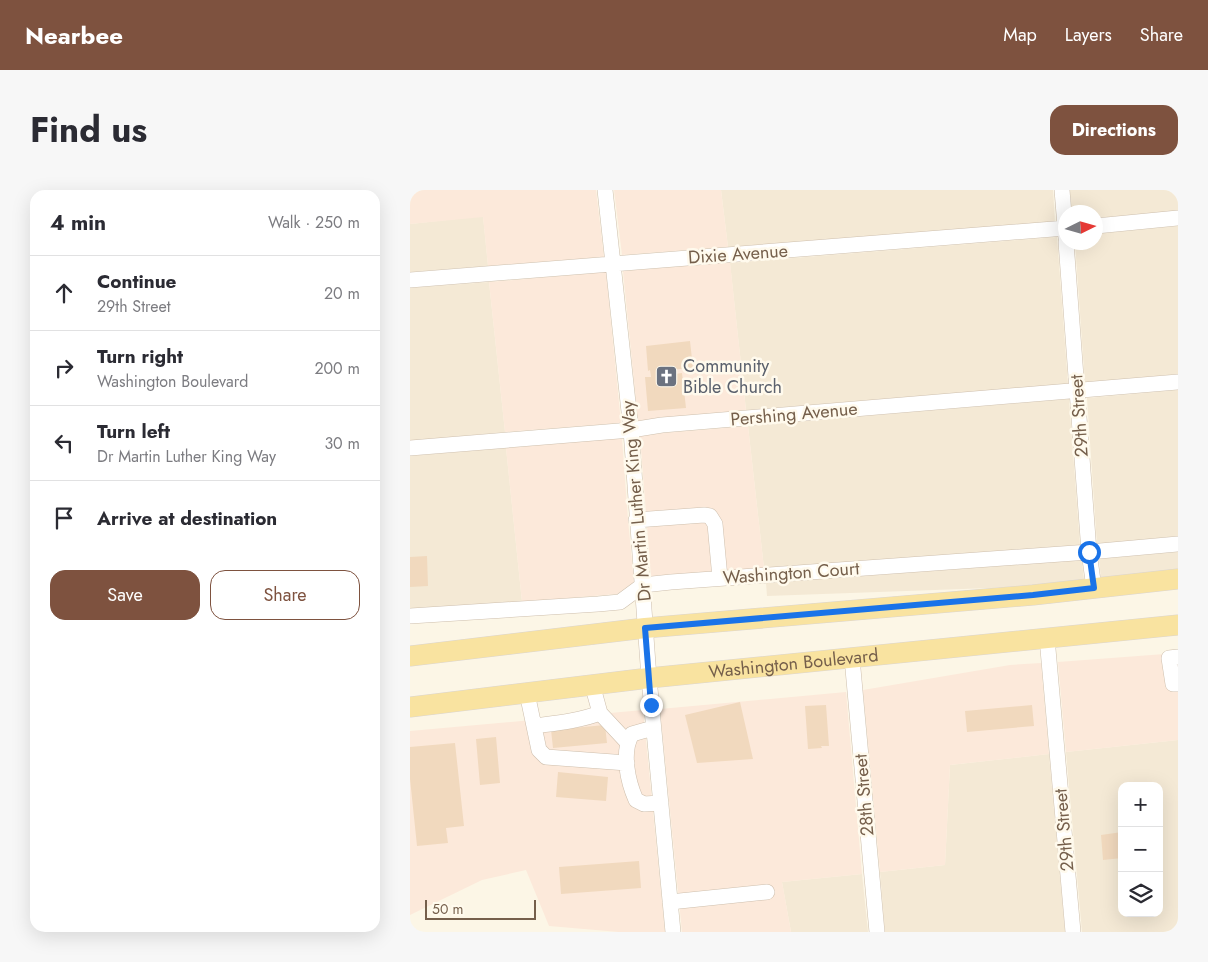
<!DOCTYPE html>
<meta charset="utf-8">
<style>
body{margin:0;font-family:Jost,sans-serif;background:#f7f7f7;color:#2b2b33}
.controls{position:absolute;right:15px;bottom:15px;display:grid;overflow:hidden;border-radius:10px;box-shadow:0 5px 20px #0002}
.controls button{width:45px;height:45px;display:grid;place-items:center;padding:0;border:0;border-bottom:1px solid #e1e1e2;background:#fff;color:#2b2b33;font:25px sans-serif}
.compass{position:absolute;left:648px;top:15px;width:45px;height:45px;border-radius:50%;background:#fff;box-shadow:0 5px 20px #0002;rotate:85deg}
.scale{position:absolute;left:15px;bottom:12px;width:111px;box-sizing:border-box;padding-left:5px;border:2px solid #755f4b;border-top:0;font-size:14px;line-height:18px;white-space:nowrap;color:#755f4b;-webkit-text-stroke:4px #fffaed;paint-order:stroke}
.stop{position:absolute;width:15px;height:15px;margin:-11px;border:4px solid #1a73e8;border-radius:50%;background:#fff}
.stop.end{background:#1a73e8;border-color:#fff;box-shadow:0 1px 5px #0008}
.list{margin:0;padding:0;list-style:none}
h2{display:flex;justify-content:space-between;align-items:center;height:65px;margin:0;padding:0 20px;font-size:21px}
h2 small{font-size:16px;font-weight:400;color:#7c7c81}
.list li{display:grid;grid-template-columns:32px 1fr auto;gap:15px;align-items:center;box-sizing:border-box;height:75px;padding:0 20px;border-top:1px solid #e1e1e2}
.list b{display:block;font-size:19px;white-space:nowrap}
.list p{margin:0;font-size:16px;white-space:nowrap;color:#7c7c81}
.list em{font-size:16px;font-style:normal;color:#7c7c81}
.actions{display:flex;gap:10px;padding:15px 20px}
.actions a{flex:1;padding:11px 0;border:1px solid #7e523f;border-radius:15px;text-align:center;font-size:18px;color:#7e523f}
.actions .main{background:#7e523f;color:#fff}
.icon{flex:none;width:28px;height:28px;fill:none;stroke:currentColor;stroke-width:2;stroke-linecap:round;stroke-linejoin:round}
.map{position:relative;flex:none;width:768px;height:742px;overflow:hidden;border-radius:15px}
header{display:flex;align-items:center;gap:30px;box-sizing:border-box;height:70px;padding:0 25px;background:#7e523f;color:#fff}
header strong{font-size:24px}
nav{display:flex;gap:28px;margin-inline-start:auto;font-size:18px}
.intro{display:flex;align-items:center;justify-content:space-between;box-sizing:border-box;height:120px;padding:0 30px}
h1{margin:0;font-size:35px}
.button{padding:12px 22px;border-radius:15px;background:#7e523f;color:#fff;font-size:18px;font-weight:700}
main{display:flex;gap:30px;padding:0 30px}
aside{flex:1;background:#fff;border-radius:15px;box-shadow:0 5px 20px #0002}
.map>svg:first-child{display:block}
.residential{fill:#f4e9d5;fill-rule:evenodd}
.commercial{fill:#fce9da}
.building{fill:#f1d9be}
.lines{fill:none;stroke-linecap:round;stroke-linejoin:round}
.minor-casing{stroke:#cebfad;stroke-width:16}
.major-casing{stroke:#dbd5d0;stroke-width:21}
.minor{stroke:#fff;stroke-width:15}
.major{stroke:#f9e3a0;stroke-width:20}
.route{stroke:#1a73e8;stroke-width:6}
.labels{text-anchor:middle;stroke-width:5;stroke-linejoin:round;paint-order:stroke}
.street-label{font-size:18px;fill:#755f4b;stroke:#fffaed}
.worship-label{font-size:18px;fill:#5b616d;stroke:#fffaed;text-anchor:start}
</style>
<header>
<strong>Nearbee</strong>
<nav><a>Map</a><a>Layers</a><a>Share</a></nav>
</header>
<div class="intro"><h1>Find us</h1><a class="button">Directions</a></div>
<main>
<aside>
<h2>4 min<small>Walk · 250 m</small></h2>
<ul class="list">
<li><svg class="icon" aria-label="ahead" viewBox="0 0 24 24"><path d="M12 20V5M6 11l6-6 6 6"/></svg><div><b>Continue</b><p>29th Street</p></div><em>20 m</em></li>
<li><svg class="icon" aria-label="right" viewBox="0 0 24 24"><path d="M7 20v-9h11M14 6l5 5-5 5"/></svg><div><b>Turn right</b><p>Washington Boulevard</p></div><em>200 m</em></li>
<li><svg class="icon" aria-label="left" viewBox="0 0 24 24"><path d="M17 20v-9H6M10 6l-5 5 5 5"/></svg><div><b>Turn left</b><p>Dr Martin Luther King Way</p></div><em>30 m</em></li>
<li><svg class="icon" aria-label="arrive" viewBox="0 0 24 24"><path d="M6 21V4h12l-3 4 3 4H6"/></svg><div><b>Arrive at destination</b></div></li>
</ul>
<div class="actions"><a class="main">Save</a><a>Share</a></div>
</aside>
<div class="map">
<svg width="768" height="742" viewBox="0 0 768 742">
<rect width="100%" height="100%" fill="#fcf6e6"/>
<path class="residential" d="M311,0H643L645,32L318,57Z
M660,0H768V21L686,28V22H662Z
M73,26L78,76L0,82V34Z
M768,36V184L675,193L665,53L686,52V44Z
M647,47L658,194L336,220L320,73Z
M79,92L95,242L0,251V98Z
M768,200V346L687,354L677,208Z
M659,209L670,355L354,378L338,236Z
M96,258L112,412L0,419V266Z
M768,362V380L691,389L689,369Z
M672,370L674,391L637,396L357,406L356,393Z
M768,550V742H672L656,562ZM712,596H749V723H712Z
M639,564L655,742H475L470,682L535,675L540,575Z
M452,684L458,742H381L372,692Z"/>
<path class="commercial" d="M0,0H186L194,67L78,76L73,27L0,34Z
M204,0H311L318,57L212,65Z
M320,72L336,220L228,231L213,81Z
M196,82L211,233L95,242L79,92Z
M338,236L354,378L241,386L230,246L253,243Z
M212,248L218,330L224,392L207,404L112,412L96,258Z
M768,463V550L656,562L648,472Z
M631,473L639,564L540,575L535,675L470,682L453,500L600,475Z
M436,502L452,684L372,692L381,742H272L250,519Z
M233,520L255,742H209L139,736L116,680L72,690L0,725V541Z"/>
<path class="building" d="M280,151L283,178L258,180V185L272,183L276,218L238,221L235,187H241L240,180L238,181L236,156Z
M17,366L18,396L0,397V367Z
M330,512L343,569L287,573L275,525Z
M416,515L419,556H411L412,558L398,559L395,516Z
M622,515L624,536L557,542L555,521Z
M195,535L197,553L143,558L141,540Z
M86,547L90,593L70,595L66,549Z
M45,553L54,636L36,638L38,653L7,656L0,589V557Z
M148,582L198,587L196,611L146,607Z
M712,642V668L693,670L691,645Z
M229,671L231,698L151,704L149,677Z"/>
<g class="lines">
<defs>
<path id="minor" d="M195,0L221,240L239,488L263,742
M652,0L656,48
M686,36L768,28
M656,52L679,362L684,398
M0,90L656,38
M0,258L221,240L252,235L768,192
M226,330L294,325L300,326L305,334L310,388
M0,426L188,414L210,412L233,395L261,392L679,362L768,354
M637,448L663,742
M768,467L759,468L763,494H768
M442,468L467,742
M182,494L190,523L217,552
M117,503L129,560L136,567L217,573
M124,536C147,533 169,531 190,523
M243,538L222,544C211,562 218,592 226,610L234,614L251,613
M260,712L357,702"/>
<g id="major">
<path d="M0,466L235,438L623,405L768,389"/>
<path id="s1" d="M0,517L239,488L768,435"/>
</g>
</defs>
<use href="#minor" class="minor-casing"/>
<use href="#major" class="major-casing"/>
<use href="#minor" class="minor"/>
<use href="#major" class="major"/>
</g>
<g class="lines">
<path class="route" d="M241,515L235,438L623,405L684,398L679,362"/>
</g>
<defs>
<symbol id="church-square" viewBox="-11 -11 22 22"><rect x="-9" y="-9" width="18" height="18" rx="4" fill="#6b7280" stroke="#fffaed"/><path d="M-1.2-6h2.4v3.5h3.3v2.4h-3.3V6h-2.4V-.1h-3.3v-2.4h3.3Z" fill="#fff"/></symbol>
</defs>
<g fill-rule="evenodd">
<use href="#church-square" x="244" y="174" width="25" height="25"/>
</g>
<g class="labels">
<g class="street-label">
<text transform="translate(328 64) rotate(-4)" y="6">Dixie Avenue</text>
<text transform="translate(384 224) rotate(-5)" y="6">Pershing Avenue</text>
<text transform="translate(669 226) rotate(-94)" y="6">29th Street</text>
<text transform="translate(226 311) rotate(-95)" y="6">Dr Martin Luther King Way</text>
<text transform="translate(381 383) rotate(-4)" y="6">Washington Court</text>
<text dy="6" stroke="none"><textPath href="#s1" startOffset="386">Washington Boulevard</textPath></text>
<text transform="translate(454 605) rotate(-95)" y="6">28th Street</text>
<text transform="translate(654 640) rotate(-95)" y="6">29th Street</text>
</g>
<g class="worship-label">
<text x="273" y="182">Community<tspan x="273" dy="21">Bible Church</tspan></text>
</g>
</g>
</svg>
<div class="controls">
<button>+</button>
<button>−</button>
<button><svg class="icon" aria-label="layers" viewBox="0 0 24 24"><path d="M12 4l9 5-9 5-9-5zM3 14l9 5 9-5"/></svg></button>
</div>
<svg class="compass" viewBox="-18 -18 36 36"><path d="M0-13l5 13h-10z" fill="#e53935"/><path d="M0 13l5-13h-10z" fill="#7c7c81"/></svg>
<div class="scale">50 m</div>
<div class="stop" style="left:679px;top:362px"></div>
<div class="stop end" style="left:241px;top:515px"></div>
</div>
</main>
